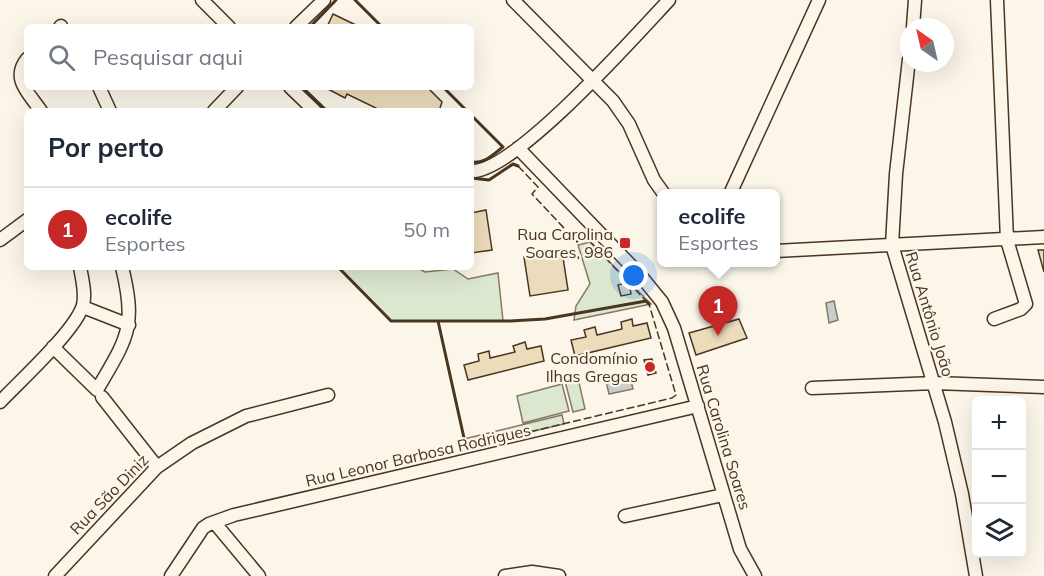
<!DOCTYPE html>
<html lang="pt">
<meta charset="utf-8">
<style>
body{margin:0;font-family:Mulish,sans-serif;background:#f2f2f3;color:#1f2937}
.controls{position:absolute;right:18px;bottom:18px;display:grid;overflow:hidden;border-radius:9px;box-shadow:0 6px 24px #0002}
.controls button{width:54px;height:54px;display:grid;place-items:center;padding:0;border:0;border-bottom:2px solid #e0e1e3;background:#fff;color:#1f2937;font:30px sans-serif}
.compass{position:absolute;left:900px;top:18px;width:54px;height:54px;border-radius:50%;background:#fff;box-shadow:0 6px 24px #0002;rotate:326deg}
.you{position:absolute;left:634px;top:276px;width:21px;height:21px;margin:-15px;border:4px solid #fff;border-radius:50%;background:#1a73e8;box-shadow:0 0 0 9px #1a73e833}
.badge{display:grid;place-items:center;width:39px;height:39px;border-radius:50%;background:#c62828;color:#fff;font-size:20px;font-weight:700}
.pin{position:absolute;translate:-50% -50px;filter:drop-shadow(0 2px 3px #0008)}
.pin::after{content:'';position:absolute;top:32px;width:21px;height:18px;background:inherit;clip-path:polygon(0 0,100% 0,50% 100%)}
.popup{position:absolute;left:657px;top:189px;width:123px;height:78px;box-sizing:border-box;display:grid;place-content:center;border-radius:9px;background:#fff;filter:drop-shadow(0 2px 4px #0005);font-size:20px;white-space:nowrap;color:#747a83}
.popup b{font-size:22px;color:#1f2937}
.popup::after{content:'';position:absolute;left:50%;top:100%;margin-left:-12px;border:12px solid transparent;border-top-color:#fff}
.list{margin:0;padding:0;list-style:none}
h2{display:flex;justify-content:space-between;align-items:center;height:78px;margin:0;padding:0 24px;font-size:26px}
h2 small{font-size:20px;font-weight:400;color:#747a83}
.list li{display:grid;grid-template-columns:39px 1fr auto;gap:18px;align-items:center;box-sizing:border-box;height:84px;padding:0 24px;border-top:2px solid #e0e1e3}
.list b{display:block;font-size:22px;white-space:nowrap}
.list p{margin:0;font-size:20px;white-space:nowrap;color:#747a83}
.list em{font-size:20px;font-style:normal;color:#747a83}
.icon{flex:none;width:33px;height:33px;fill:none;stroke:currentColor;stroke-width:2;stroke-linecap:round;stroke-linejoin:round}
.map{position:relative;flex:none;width:1044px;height:576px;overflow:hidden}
.search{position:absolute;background:#fff;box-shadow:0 6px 24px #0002;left:24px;top:24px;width:450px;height:66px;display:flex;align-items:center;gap:15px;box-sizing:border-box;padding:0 21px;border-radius:9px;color:#747a83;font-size:22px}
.panel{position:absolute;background:#fff;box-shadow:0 6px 24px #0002;left:24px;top:108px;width:450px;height:162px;border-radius:9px}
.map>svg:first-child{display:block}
.green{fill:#dce7d0;stroke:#887966;stroke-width:1.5}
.water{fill:#c9cecd;stroke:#887966;stroke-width:1.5}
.building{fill:#ecdcbc;stroke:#4a3520;stroke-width:1.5}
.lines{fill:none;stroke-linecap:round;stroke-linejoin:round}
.street-casing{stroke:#4a3520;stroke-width:15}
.street{stroke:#fbf6e9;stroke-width:12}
.fence{stroke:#4a3520;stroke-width:1.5;stroke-dasharray:8 3;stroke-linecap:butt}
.wall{stroke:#4a3520;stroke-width:3}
.poi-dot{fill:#c62828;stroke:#fbf6e9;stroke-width:2}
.labels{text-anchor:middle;stroke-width:4.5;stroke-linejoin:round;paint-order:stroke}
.poi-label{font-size:16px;fill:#4a3520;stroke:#fbf6e9;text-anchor:end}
.street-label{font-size:16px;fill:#4a3520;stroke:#fbf6e9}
</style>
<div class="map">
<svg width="1044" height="576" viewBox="0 0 1044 576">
<rect width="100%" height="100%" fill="#fbf6e9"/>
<path class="green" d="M590,242L651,304L574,320L576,306L590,284L578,245Z
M338,267H416L425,272L453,269L468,279L498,273L503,321H391Z
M577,374L585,409L573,412L564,377Z
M562,384L569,411L523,423L517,396Z
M562,415L564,424L466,447L464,439Z"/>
<path class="water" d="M834,301L838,320L829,323L826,303Z
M630,376L633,389L609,394L606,381Z"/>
<path class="building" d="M333,14L360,27H327Z
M324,87H427L442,102L439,111H374L376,108L347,94L345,98Z
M486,210L492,250L471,253V213Z
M1038,250H1044V272Z
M562,251L568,290L530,296L524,257Z
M629,282L631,294L621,296L618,285Z
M632,319L633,326L647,323L651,338L575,356L571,340L586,337L584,330L595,327L597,335L622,329L621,322Z
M739,319L747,338L696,355L689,333Z
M525,342L527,349L541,346L544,361L468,380L464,365L479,361L478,354L489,351L490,358L515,352L513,346Z
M652,359L656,373L648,375L644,360Z"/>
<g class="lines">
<defs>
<path id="street" d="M202,0L229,27
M513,0L613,101L629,124L654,180L664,194
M60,27L61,26
M296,27L324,0
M913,27L915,0
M27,59C11,79 29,93 41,111
M909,59L896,174L892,245L945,422L962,494L976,576
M99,87L110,111
M290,87L315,111
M214,111L237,87
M518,148L640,275L662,302L674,328L740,549L755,576
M471,171C513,174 637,34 669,0
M730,194L819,0
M0,240L27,220
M775,251L1044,237
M83,307L129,325
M994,319L1021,309L1026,304L1007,240L997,0
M53,347L97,390C127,338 137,328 122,267
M812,388L935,383L1044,387
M102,397L157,467
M0,402C20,381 76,330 83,305C86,293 82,279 80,267
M625,516L723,495
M214,522L259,576
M55,576L157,467L192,443L246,416L328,395
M171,576L203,528L209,524L234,515L698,406
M505,576L532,572L559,576"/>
</defs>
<use href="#street" class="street-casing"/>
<use href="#street" class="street"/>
<path class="fence" d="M518,166L538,187L532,194L577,242L585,236L646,301
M466,447L672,398L676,395L649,304"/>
<path class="wall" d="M355,0L382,27
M310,27L336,0
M302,87L327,111
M443,87L467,111
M471,115L503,147C492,155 485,164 471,162
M471,178L489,180L513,164L518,166
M338,267L391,321H439
M466,447L438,321H510L545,319L646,301L649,304"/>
</g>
<g class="poi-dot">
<rect x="619" y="237" width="12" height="12" rx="3"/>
<circle cx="650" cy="367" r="6"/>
</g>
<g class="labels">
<g class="poi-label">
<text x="613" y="240">Rua Carolina<tspan x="613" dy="18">Soares, 986</tspan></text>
<text x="638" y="364">Condomínio<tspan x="638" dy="18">Ilhas Gregas</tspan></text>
</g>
<g class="street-label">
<text transform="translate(930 314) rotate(73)" y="6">Rua Antônio João</text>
<text transform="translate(724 437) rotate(73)" y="6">Rua Carolina Soares</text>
<text transform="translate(418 455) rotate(-13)" y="6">Rua Leonor Barbosa Rodrigues</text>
<text transform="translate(109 494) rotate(-46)" y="6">Rua São Diniz</text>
</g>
</g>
</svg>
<div class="controls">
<button>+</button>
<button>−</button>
<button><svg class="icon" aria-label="layers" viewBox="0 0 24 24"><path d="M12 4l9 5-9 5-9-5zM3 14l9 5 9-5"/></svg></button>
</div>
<svg class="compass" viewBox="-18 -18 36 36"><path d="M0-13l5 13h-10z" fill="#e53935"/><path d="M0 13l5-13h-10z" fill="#747a83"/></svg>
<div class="you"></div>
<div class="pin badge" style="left:718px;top:336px">1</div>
<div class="popup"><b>ecolife</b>Esportes</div>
<div class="search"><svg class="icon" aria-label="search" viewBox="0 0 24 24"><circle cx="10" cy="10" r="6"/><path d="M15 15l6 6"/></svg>Pesquisar aqui</div>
<section class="panel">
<h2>Por perto<small></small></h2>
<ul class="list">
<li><span class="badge">1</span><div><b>ecolife</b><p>Esportes</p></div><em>50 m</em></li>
</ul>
</section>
</div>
